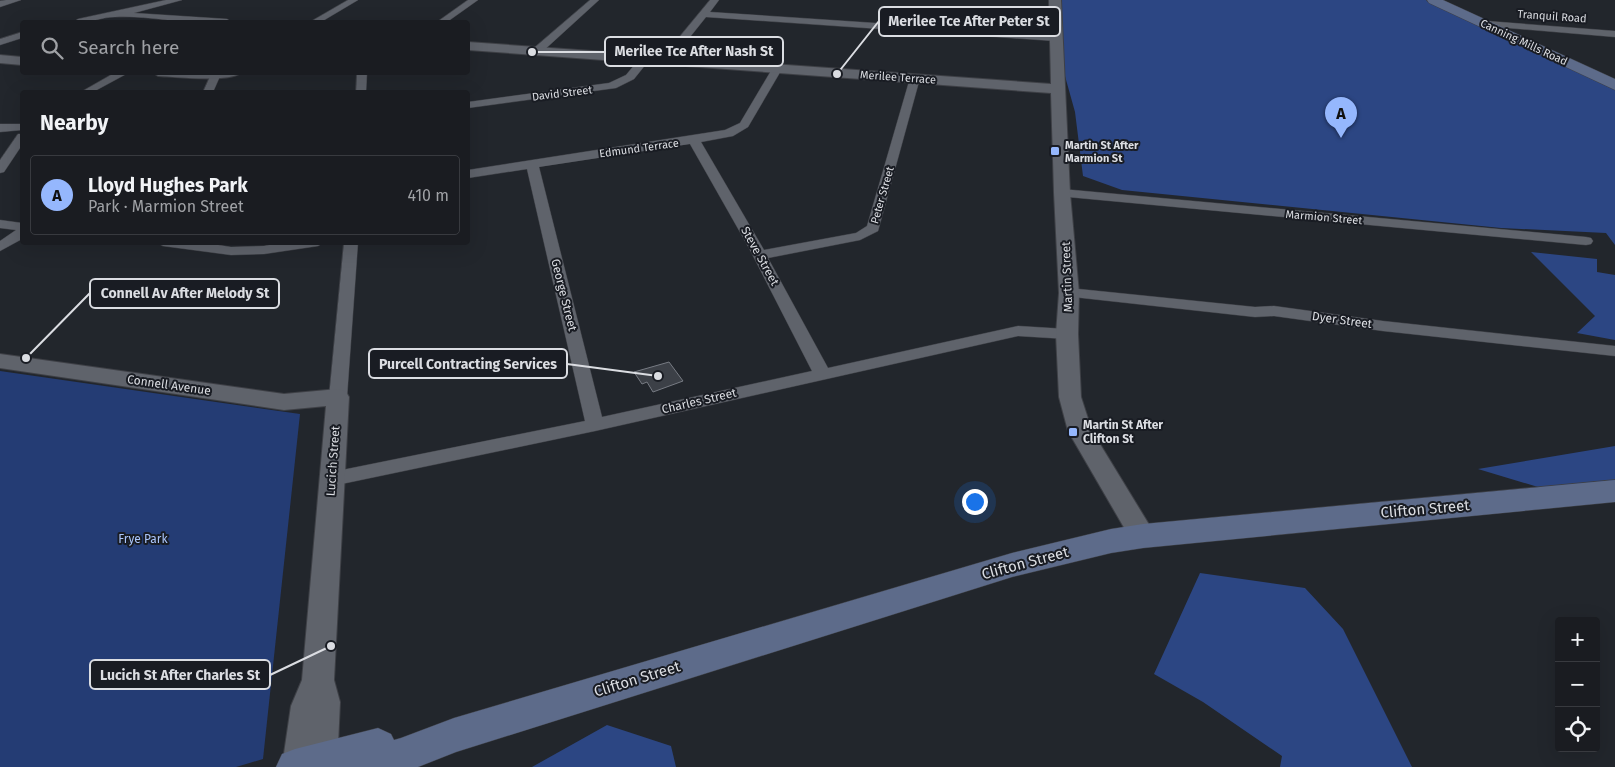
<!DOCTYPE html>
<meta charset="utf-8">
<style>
body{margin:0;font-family:"Fira Sans",sans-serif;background:#27292e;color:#f1f3f6}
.controls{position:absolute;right:15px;bottom:15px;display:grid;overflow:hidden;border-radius:5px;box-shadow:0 5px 20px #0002}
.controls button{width:45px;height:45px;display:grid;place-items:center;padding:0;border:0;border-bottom:1px solid #383a3f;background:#1a1c21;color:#f1f3f6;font:25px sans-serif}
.you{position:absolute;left:974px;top:501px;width:18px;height:18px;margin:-12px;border:4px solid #fff;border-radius:50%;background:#1a73e8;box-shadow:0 0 0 8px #1a73e833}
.badge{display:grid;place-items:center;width:32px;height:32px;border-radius:50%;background:#95b7fd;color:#111;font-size:16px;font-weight:700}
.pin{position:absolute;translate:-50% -41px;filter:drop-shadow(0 1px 2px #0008)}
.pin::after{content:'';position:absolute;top:26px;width:18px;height:15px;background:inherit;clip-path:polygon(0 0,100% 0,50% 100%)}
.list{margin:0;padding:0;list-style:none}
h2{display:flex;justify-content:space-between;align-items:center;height:65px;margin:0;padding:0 20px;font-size:21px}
h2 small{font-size:16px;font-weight:400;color:#9fa1a5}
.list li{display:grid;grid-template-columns:32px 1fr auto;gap:15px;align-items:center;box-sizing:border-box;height:80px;margin:0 10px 10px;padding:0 10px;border:1px solid #383a3f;border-radius:5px}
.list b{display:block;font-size:19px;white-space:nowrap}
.list p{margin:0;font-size:16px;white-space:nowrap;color:#9fa1a5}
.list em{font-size:16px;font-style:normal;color:#9fa1a5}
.icon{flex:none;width:28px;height:28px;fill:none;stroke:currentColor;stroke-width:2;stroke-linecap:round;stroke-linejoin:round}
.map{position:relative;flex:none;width:1615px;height:767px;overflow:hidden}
.search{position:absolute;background:#1a1c21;box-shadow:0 5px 20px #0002;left:20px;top:20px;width:450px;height:55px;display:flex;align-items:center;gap:12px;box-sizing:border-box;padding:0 18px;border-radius:5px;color:#9fa1a5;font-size:19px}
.panel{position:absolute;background:#1a1c21;box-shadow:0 5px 20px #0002;left:20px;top:90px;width:450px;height:155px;border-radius:5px}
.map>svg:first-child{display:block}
.green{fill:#243c74}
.forest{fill:#2c4683}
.building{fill:#3c4047;stroke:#777b83}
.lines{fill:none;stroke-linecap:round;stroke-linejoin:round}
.minor-casing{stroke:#3e4046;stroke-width:1}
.tertiary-casing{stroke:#3e4046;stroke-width:2}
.secondary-casing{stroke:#3e4046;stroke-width:1}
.minor{fill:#5f636b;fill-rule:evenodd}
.tertiary{fill:#5f636b;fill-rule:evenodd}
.secondary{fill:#5d6b8a;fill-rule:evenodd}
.poi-dot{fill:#95b7fd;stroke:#191c23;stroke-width:2}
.labels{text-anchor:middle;stroke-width:4;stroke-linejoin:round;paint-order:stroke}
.far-street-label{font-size:11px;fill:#dbdde2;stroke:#191c23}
.far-poi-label{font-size:11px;font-weight:bold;fill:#dbdde2;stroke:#191c23;text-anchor:start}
.street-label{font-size:12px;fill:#dbdde2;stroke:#191c23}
.poi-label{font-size:12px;font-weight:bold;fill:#dbdde2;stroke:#191c23;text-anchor:start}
.park-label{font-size:12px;fill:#aac5fb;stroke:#191c23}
.near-street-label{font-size:15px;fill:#dbdde2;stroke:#191c23}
.leader{fill:none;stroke:#dbdde2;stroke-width:2}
.callout-dot{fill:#dbdde2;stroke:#191c23;stroke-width:2}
.callout{fill:#191c23;stroke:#dbdde2;stroke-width:2}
.callout-label{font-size:14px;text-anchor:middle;font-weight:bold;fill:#dbdde2}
</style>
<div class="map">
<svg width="1615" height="767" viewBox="0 0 1615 767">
<rect width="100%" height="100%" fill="#22262c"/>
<path class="green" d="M0,371L300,414L263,759L236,767H0Z"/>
<path class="forest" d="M1060,0H1426L1615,90V245L1606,233L1501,228L1122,190L1083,176L1075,112L1058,51Z
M1531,252L1597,259V272L1615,275V340L1577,333L1595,316Z
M1615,446V489L1571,497L1478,469Z
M1200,573L1305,588L1343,629L1412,767H1280L1282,756L1203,702L1154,674Z
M607,725L671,746L676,767H532Z"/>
<path class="building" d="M669,362L683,381L653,392L647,382L642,384L634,372Z"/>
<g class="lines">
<defs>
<path id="minor" d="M6,0H21L0,7V1Z
M166,0H182L134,13L227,19L232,22C194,27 152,15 115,17C101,17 88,24 73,22L78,19Z
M348,0H358L321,22H310Z
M468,0H478L447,22H437Z
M590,0H599L542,52H534V48Z
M710,0H719L710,12L1055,35L1060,38L1055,41L706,17L670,62H662V58Z
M1487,21L1615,31V37L1484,26V22Z
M22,32V38L0,45V39Z
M645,56L650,59L634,79L616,88L468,108V102L609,83L626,75L641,57Z
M777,66L782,69L748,127L733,136L701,142L764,250L856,233L867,226L910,78L915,75L920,78L878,231L860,240L768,258L828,368L1018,326L1067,329L1073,330L1075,334L1073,338L1067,339L1018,336L595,431L332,486L325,484L322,479L325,474L332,472L585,421L527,169L468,178V170L725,130L740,123L772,69ZM690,144L749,248L812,371L602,417L539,167Z
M116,72H130L93,92H81Z
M212,72L221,74L213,92H203Z
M357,72H367L366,92H356Z
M0,124H22V130L0,132Z
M18,134H22V145L4,172L0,173V160Z
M1062,189L1586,237L1591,238L1593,241L1591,244L1586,245L1057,196L1055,193Z
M0,220L22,223V239L0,251V241L16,230L0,228Z
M156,242H199L231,247L264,246L285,242H325L318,246L264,254L231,255L163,246Z
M344,242H358L347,397L344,401L338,403L332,401L329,397Z
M1069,288L1255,307L1274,306L1383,321L1615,346V356L1383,331L1274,316L1255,317L1064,296L1061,293L1064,290Z"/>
<path id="tertiary" d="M1049,0H1061L1070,193L1079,293L1078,334L1081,397L1092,431L1156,536L1153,543L1143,547L1133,543L1068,431L1059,397L1056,334L1059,293L1054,193L1051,93L468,50V42L1051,84Z
M0,55L22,57V65L0,63Z
M152,72H242C231,83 175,77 158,76Z
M0,354L284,394L338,389L346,392L349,397L334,680L340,702L337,767H282L291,706L302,680L326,406L284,410L0,368Z"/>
<path id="secondary" d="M1427,0H1443L1615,79V90L1429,3Z
M1615,480V502L1143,548L1111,553L1012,577L456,752L418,767H276L282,754L295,749L378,728L391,734L394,740L401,738L454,718L1012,553L1111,529L1143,524Z"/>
</defs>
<use href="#minor" class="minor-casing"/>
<use href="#tertiary" class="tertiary-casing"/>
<use href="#secondary" class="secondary-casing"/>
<use href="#minor" class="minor"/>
<use href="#tertiary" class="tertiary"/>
<use href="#secondary" class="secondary"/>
</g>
<g class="poi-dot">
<rect x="1050" y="146" width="10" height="10" rx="2.5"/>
<rect x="1068" y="427" width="10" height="10" rx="2.5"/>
</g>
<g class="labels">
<g class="far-street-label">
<text transform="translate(1552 16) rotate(4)" y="4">Tranquil Road</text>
<text transform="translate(1524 42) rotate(25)" y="4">Canning Mills Road</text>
<text transform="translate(898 77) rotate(4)" y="4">Merilee Terrace</text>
<text transform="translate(562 93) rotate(-7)" y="4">David Street</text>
<text transform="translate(639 148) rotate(-8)" y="4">Edmund Terrace</text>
<text transform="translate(882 195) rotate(-74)" y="4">Peter Street</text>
<text transform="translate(1324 217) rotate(5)" y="4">Marmion Street</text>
</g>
<g class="far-poi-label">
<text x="1065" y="149">Martin St After<tspan x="1065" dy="13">Marmion St</tspan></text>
</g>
<g class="street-label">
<text transform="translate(760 256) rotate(61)" y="4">Steve Street</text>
<text transform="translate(1067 277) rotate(-92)" y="4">Martin Street</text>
<text transform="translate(564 295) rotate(76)" y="4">George Street</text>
<text transform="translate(1342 320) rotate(8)" y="4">Dyer Street</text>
<text transform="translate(169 385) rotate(8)" y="4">Connell Avenue</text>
<text transform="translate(699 401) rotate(-13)" y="4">Charles Street</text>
<text transform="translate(333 461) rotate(-86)" y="4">Lucich Street</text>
</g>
<g class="poi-label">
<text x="1083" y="429">Martin St After<tspan x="1083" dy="14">Clifton St</tspan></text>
</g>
<g class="park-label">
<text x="143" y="543">Frye Park</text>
</g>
<g class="near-street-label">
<text transform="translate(1425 509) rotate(-5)" y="5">Clifton Street</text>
<text transform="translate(1025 563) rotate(-15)" y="5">Clifton Street</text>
<text transform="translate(637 679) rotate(-17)" y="5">Clifton Street</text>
</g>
</g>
<path class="leader" d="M837 74L879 21M532 52L605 52M26 358L90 293M658 376L567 364M331 646L270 675"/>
<g class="callout-dot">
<circle cx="837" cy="74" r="5"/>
<circle cx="532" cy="52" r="5"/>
<circle cx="26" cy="358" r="5"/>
<circle cx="658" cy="376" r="5"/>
<circle cx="331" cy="646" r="5"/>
</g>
<g class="callout">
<rect x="879" y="7" width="181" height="29" rx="5"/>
<rect x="605" y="37" width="178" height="29" rx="5"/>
<rect x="90" y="279" width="189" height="29" rx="5"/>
<rect x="369" y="349" width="198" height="29" rx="5"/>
<rect x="90" y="660" width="180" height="29" rx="5"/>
</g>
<g class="callout-label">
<text x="969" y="26">Merilee Tce After Peter St</text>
<text x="694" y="56">Merilee Tce After Nash St</text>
<text x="185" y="298">Connell Av After Melody St</text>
<text x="468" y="369">Purcell Contracting Services</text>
<text x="180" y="680">Lucich St After Charles St</text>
</g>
</svg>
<div class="controls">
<button>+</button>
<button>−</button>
<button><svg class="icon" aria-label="locate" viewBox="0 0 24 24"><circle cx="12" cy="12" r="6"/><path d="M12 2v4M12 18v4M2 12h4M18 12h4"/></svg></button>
</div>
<div class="you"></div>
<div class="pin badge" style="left:1341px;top:138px">A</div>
<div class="search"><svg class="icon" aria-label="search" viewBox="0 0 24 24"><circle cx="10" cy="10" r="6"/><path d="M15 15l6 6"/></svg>Search here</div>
<section class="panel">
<h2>Nearby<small></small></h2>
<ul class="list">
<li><span class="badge">A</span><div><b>Lloyd Hughes Park</b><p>Park · Marmion Street</p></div><em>410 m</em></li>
</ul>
</section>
</div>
